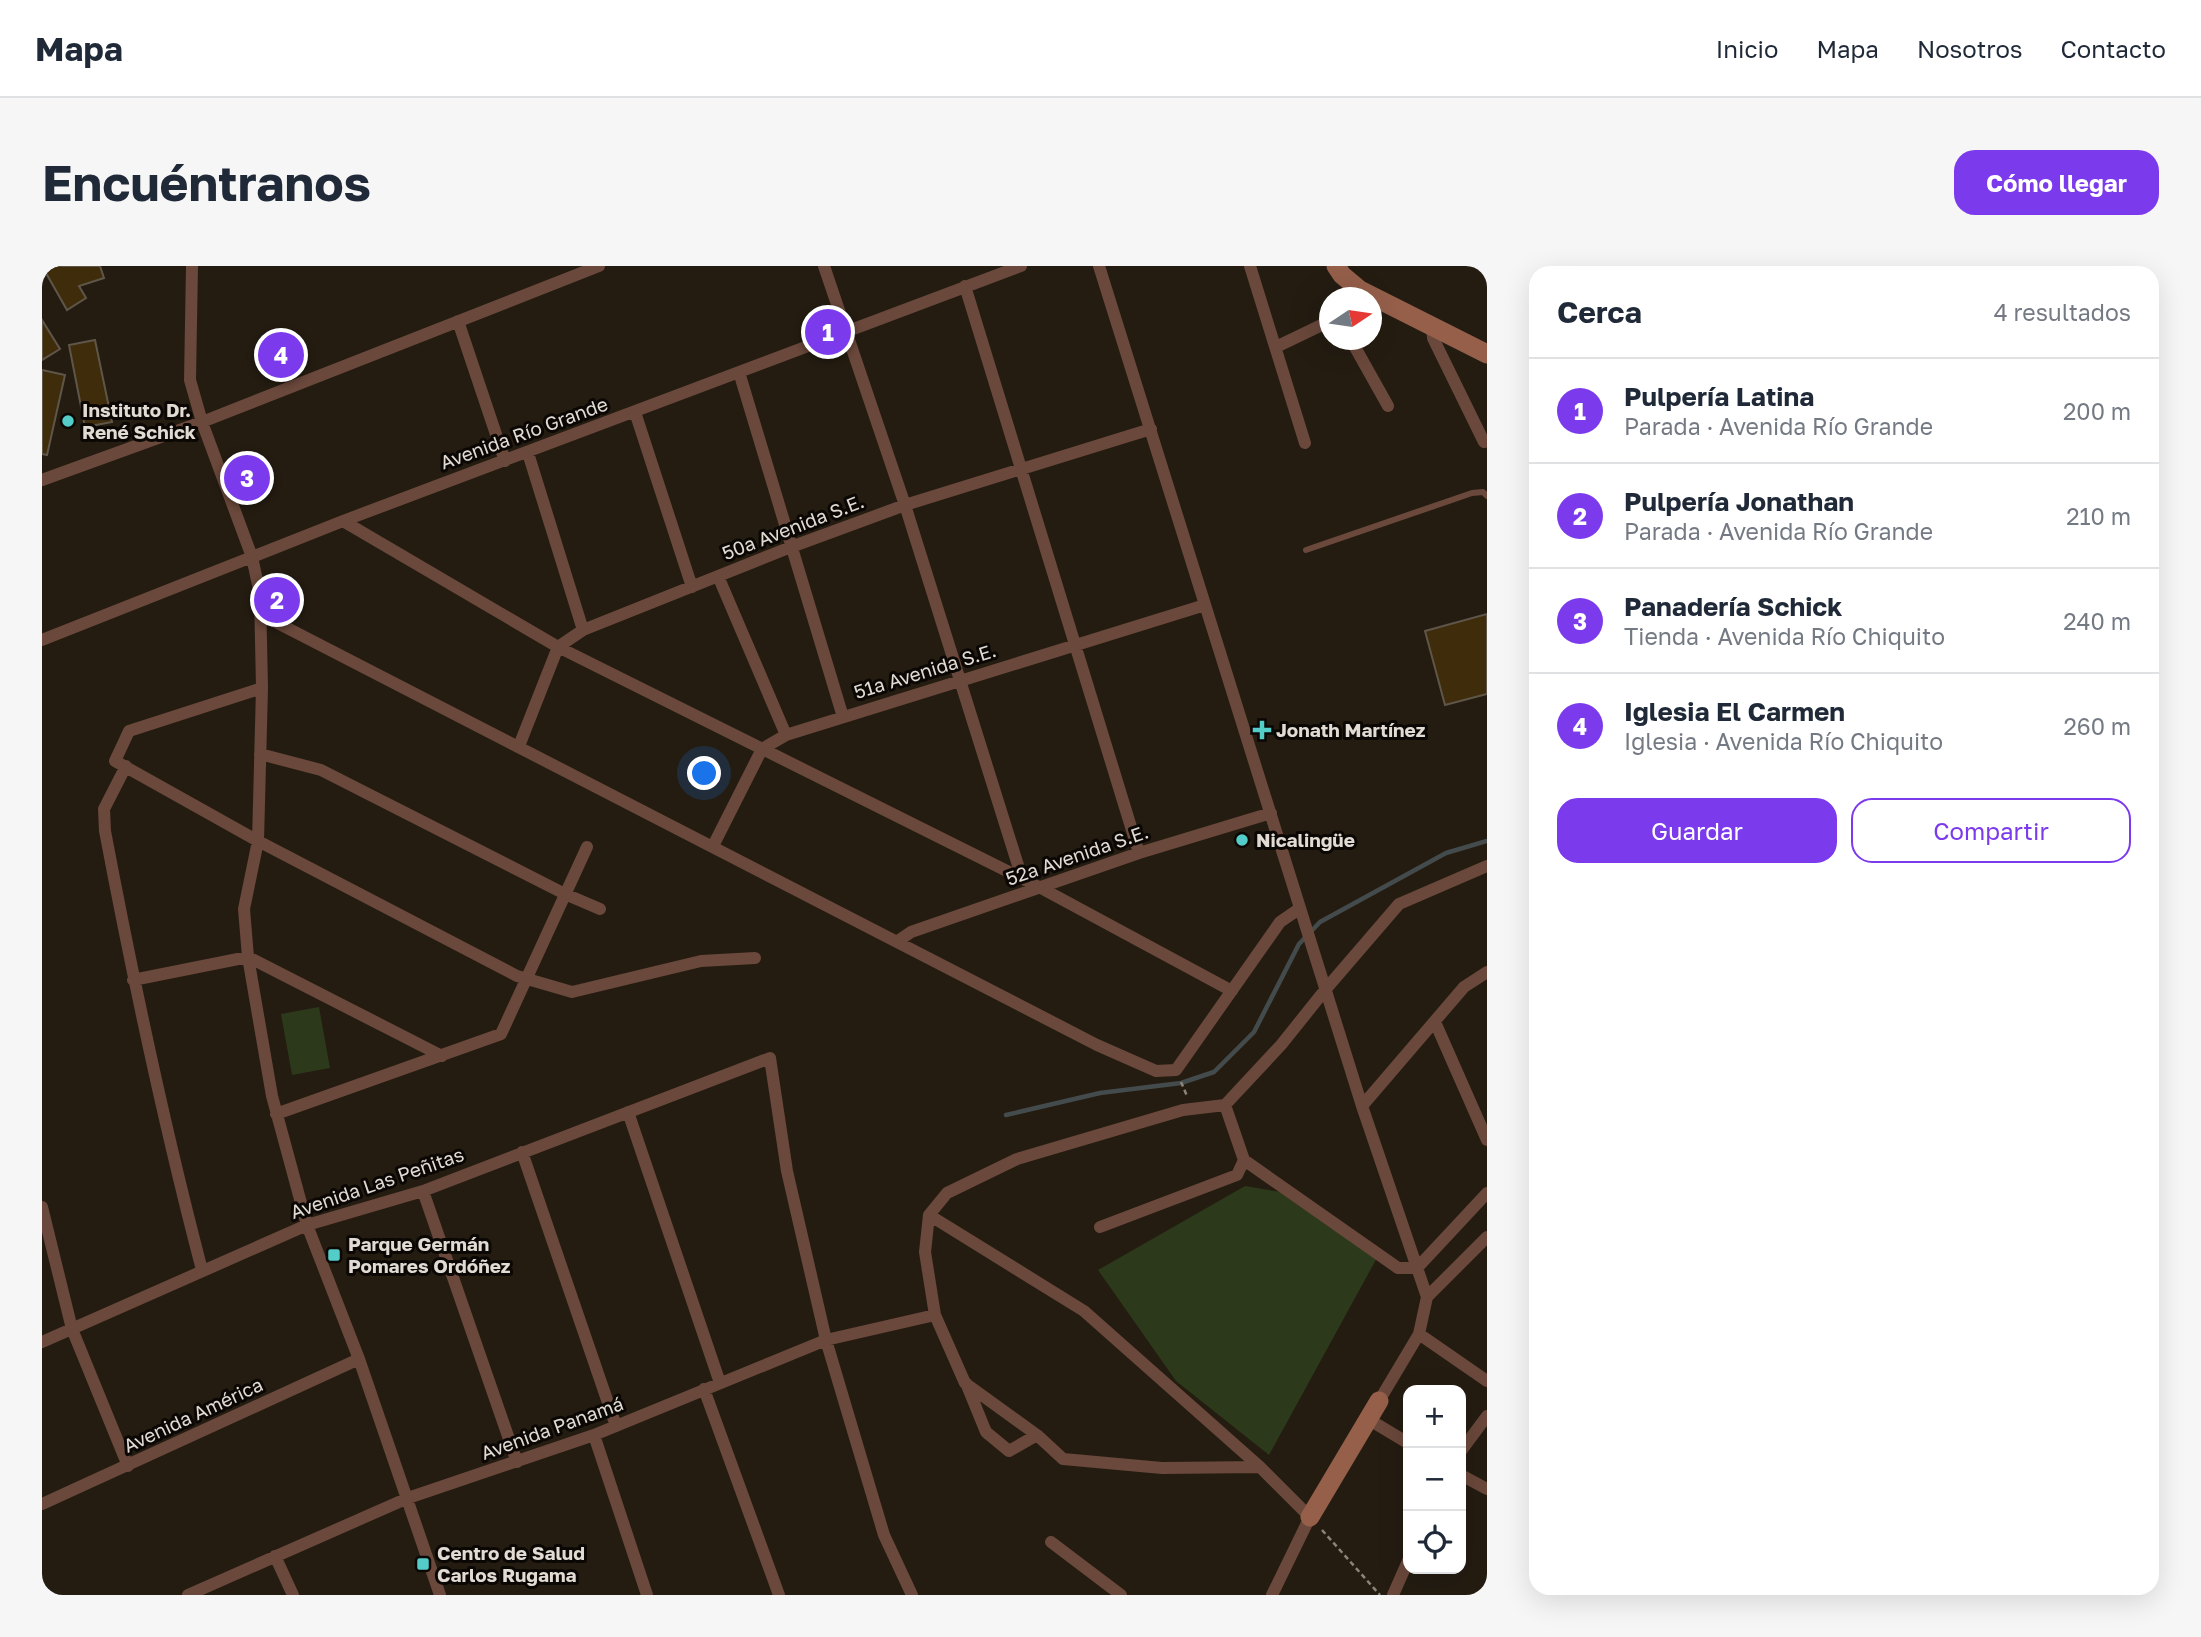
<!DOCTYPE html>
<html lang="es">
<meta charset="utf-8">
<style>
body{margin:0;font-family:"Golos Text",sans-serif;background:#f6f6f7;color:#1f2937}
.controls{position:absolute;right:21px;bottom:21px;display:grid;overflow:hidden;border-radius:14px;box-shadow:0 7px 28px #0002}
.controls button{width:63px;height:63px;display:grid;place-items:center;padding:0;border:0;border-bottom:2px solid #e0e1e3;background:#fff;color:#1f2937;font:35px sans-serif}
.compass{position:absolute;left:1277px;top:21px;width:63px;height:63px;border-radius:50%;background:#fff;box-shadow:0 7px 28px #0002;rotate:77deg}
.you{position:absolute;left:663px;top:508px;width:24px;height:24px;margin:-18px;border:5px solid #fff;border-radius:50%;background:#1a73e8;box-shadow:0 0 0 10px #1a73e833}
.badge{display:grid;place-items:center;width:46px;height:46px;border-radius:50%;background:#7c3aed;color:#fff;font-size:23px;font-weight:700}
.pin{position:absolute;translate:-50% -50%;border:4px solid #fff;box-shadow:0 2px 7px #0006}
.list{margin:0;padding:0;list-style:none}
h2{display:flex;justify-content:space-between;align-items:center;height:91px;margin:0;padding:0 28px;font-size:30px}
h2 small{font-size:23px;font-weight:400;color:#747a83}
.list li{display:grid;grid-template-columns:46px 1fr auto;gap:21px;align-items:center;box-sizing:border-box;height:105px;padding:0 28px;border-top:2px solid #e0e1e3}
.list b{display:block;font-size:26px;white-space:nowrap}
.list p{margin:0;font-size:23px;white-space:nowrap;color:#747a83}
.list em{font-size:23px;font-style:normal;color:#747a83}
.actions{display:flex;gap:14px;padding:21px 28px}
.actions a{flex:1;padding:16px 0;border:2px solid #7c3aed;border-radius:21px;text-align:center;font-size:24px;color:#7c3aed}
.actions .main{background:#7c3aed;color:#fff}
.icon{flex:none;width:38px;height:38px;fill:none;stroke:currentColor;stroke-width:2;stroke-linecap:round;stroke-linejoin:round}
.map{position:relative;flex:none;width:1445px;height:1329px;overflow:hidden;border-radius:21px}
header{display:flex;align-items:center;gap:42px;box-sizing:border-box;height:98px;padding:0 35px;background:#fff;border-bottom:2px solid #e0e1e3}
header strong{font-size:33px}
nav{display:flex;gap:38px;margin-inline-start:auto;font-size:24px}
.intro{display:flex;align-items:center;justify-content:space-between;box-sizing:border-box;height:168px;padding:0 42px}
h1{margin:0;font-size:49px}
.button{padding:18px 32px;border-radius:21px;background:#7c3aed;color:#fff;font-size:24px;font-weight:700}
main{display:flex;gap:42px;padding:0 42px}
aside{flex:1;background:#fff;border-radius:21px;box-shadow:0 7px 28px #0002}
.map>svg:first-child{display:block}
.green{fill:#2c391a}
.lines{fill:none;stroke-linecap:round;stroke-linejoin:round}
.stream{stroke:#444b4d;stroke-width:4.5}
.building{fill:#3e2c0b;stroke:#5f5649;stroke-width:2}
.path{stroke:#8a847b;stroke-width:2.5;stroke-dasharray:5 3.5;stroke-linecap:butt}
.lane{stroke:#6a483b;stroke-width:6}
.street{stroke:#6a483b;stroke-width:12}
.secondary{stroke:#955f4a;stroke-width:19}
.poi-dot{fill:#54cdc8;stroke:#0b0704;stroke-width:2.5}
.labels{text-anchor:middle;stroke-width:6;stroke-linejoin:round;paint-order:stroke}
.poi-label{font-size:19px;font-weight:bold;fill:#e1dbd4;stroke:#0b0704;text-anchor:start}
.street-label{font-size:19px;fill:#e1dbd4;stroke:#0b0704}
</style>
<header>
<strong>Mapa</strong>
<nav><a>Inicio</a><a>Mapa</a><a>Nosotros</a><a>Contacto</a></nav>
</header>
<div class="intro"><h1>Encuéntranos</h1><a class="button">Cómo llegar</a></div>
<main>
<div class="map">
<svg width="1445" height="1329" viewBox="0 0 1445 1329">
<rect width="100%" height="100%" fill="#241c11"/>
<path class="green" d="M277,741L288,802L250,809L239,748Z
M1203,920L1245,927L1336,990L1227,1189L1134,1115L1056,1004Z"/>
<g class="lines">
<path class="stream" d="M964,849L1058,827L1139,817L1172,806L1212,766L1257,678L1278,656L1404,587L1445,575"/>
</g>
<path class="building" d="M0,0H58L62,12L37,20L44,32L25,44Z
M0,54L18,83L0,94Z
M53,74L70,156L43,161L27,79Z
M0,104L23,109L5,189L0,188Z
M1445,348V428L1403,439L1383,365Z"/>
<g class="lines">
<path class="path" d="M1139,816L1145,830
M1280,1264L1338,1329"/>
<path class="lane" d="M1264,284L1430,227L1441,226L1445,230"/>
<path class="street" d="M150,0L148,114L160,156L210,291L218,328L220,422L216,575L202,643L206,691L230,830L265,959L317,1093L398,1329
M782,0L863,239L980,612
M1057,0L1320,840L1385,1031L1377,1068L1337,1135
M1208,0L1263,177
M923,20L1097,587
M416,55L463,195
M1390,61L1391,72L1442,176
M1309,74L1346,140
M1234,81L1288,55
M697,106L801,451
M593,146L650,321
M486,187L541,364
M0,214L160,156L557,0
M301,255L516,381L999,622L1190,725
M676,310L744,469
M218,348L1055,779L1114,805L1134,804L1238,656L1257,643
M0,374L301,255L979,0
M220,422L87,465L73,495L216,575L475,710L530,726L659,695L713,692
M477,480L516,381L541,364L749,281L863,239L1109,163
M218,488L279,504L523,628L558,643
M84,500L62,543L63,565C91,713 122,859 160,1004
M671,580L720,483L744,469L1163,339
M856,675L869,666L1097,587L1229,547
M91,714L206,691L400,790
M1393,756L1445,874
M1183,839L1202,894L1356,1002H1375L1445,927
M1320,840L1422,721L1445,706
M586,846L678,1117
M234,848L459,768L545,581
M480,886L574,1160
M381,925L475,1196
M0,941L30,1063L86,1200
M887,949L1042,1045L1218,1201L1268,1251L1230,1329
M1058,961L1195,909L1202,894
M1385,1031L1445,971
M1377,1068L1445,1115
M0,1076L265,959L381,925L728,792L745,905L784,1074L842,1269L870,1329
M924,1117L944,1166L967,1185L995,1169
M662,1123L737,1329
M1326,1153L1366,1177
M552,1169L605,1329
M1419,1185L1445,1150
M1218,1201L1120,1202L1021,1193L995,1169L923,1117L893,1049L883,986L887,949L905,927L975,893L1141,844L1183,839L1239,779L1283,724L1357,638L1445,600
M1419,1209L1445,1223
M0,1238L317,1093
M1009,1276L1079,1329
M233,1290L251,1329
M146,1329L366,1232L552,1169L784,1074L893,1049
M1351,1329L1366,1295"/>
<path class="secondary" d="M1294,0L1300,9L1318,24L1445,88
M1268,1251L1337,1135"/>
</g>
<g class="poi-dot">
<circle cx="26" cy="155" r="7"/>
<path d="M1216.5 453.5h7v7h7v7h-7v7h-7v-7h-7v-7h7z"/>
<circle cx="1200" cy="574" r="7"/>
<rect x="285" y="982" width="14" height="14" rx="3.5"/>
<rect x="374" y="1291" width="14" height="14" rx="3.5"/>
</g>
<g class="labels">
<g class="poi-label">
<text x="40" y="151">Instituto Dr.<tspan x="40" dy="22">René Schick</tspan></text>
<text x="1234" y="471">Jonath Martínez</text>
<text x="1214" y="581">Nicalingüe</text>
<text x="306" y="985">Parque Germán<tspan x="306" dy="22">Pomares Ordóñez</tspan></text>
<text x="395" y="1294">Centro de Salud<tspan x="395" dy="22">Carlos Rugama</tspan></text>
</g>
<g class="street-label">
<text transform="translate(482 167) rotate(-20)" y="7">Avenida Río Grande</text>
<text transform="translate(751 261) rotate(-21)" y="7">50a Avenida S.E.</text>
<text transform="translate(883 405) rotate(-17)" y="7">51a Avenida S.E.</text>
<text transform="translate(1035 589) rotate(-19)" y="7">52a Avenida S.E.</text>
<text transform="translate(335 917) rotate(-19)" y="7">Avenida Las Peñitas</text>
<text transform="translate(151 1149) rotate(-25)" y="7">Avenida América</text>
<text transform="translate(510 1162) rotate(-20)" y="7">Avenida Panamá</text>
</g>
</g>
</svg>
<div class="controls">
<button>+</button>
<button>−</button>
<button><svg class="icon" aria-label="locate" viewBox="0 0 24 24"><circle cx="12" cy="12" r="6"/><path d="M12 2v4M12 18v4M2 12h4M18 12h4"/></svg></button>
</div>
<svg class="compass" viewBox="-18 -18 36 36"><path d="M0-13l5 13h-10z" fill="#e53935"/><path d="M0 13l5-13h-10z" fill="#747a83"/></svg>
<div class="you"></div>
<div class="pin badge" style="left:786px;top:66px">1</div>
<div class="pin badge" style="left:235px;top:334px">2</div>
<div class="pin badge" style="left:205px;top:212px">3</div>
<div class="pin badge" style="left:239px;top:89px">4</div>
</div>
<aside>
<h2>Cerca<small>4 resultados</small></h2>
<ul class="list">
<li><span class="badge">1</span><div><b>Pulpería Latina</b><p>Parada · Avenida Río Grande</p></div><em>200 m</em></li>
<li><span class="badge">2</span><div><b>Pulpería Jonathan</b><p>Parada · Avenida Río Grande</p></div><em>210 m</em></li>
<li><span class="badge">3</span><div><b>Panadería Schick</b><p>Tienda · Avenida Río Chiquito</p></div><em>240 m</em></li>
<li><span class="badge">4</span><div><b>Iglesia El Carmen</b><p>Iglesia · Avenida Río Chiquito</p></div><em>260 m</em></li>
</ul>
<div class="actions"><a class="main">Guardar</a><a>Compartir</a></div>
</aside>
</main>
